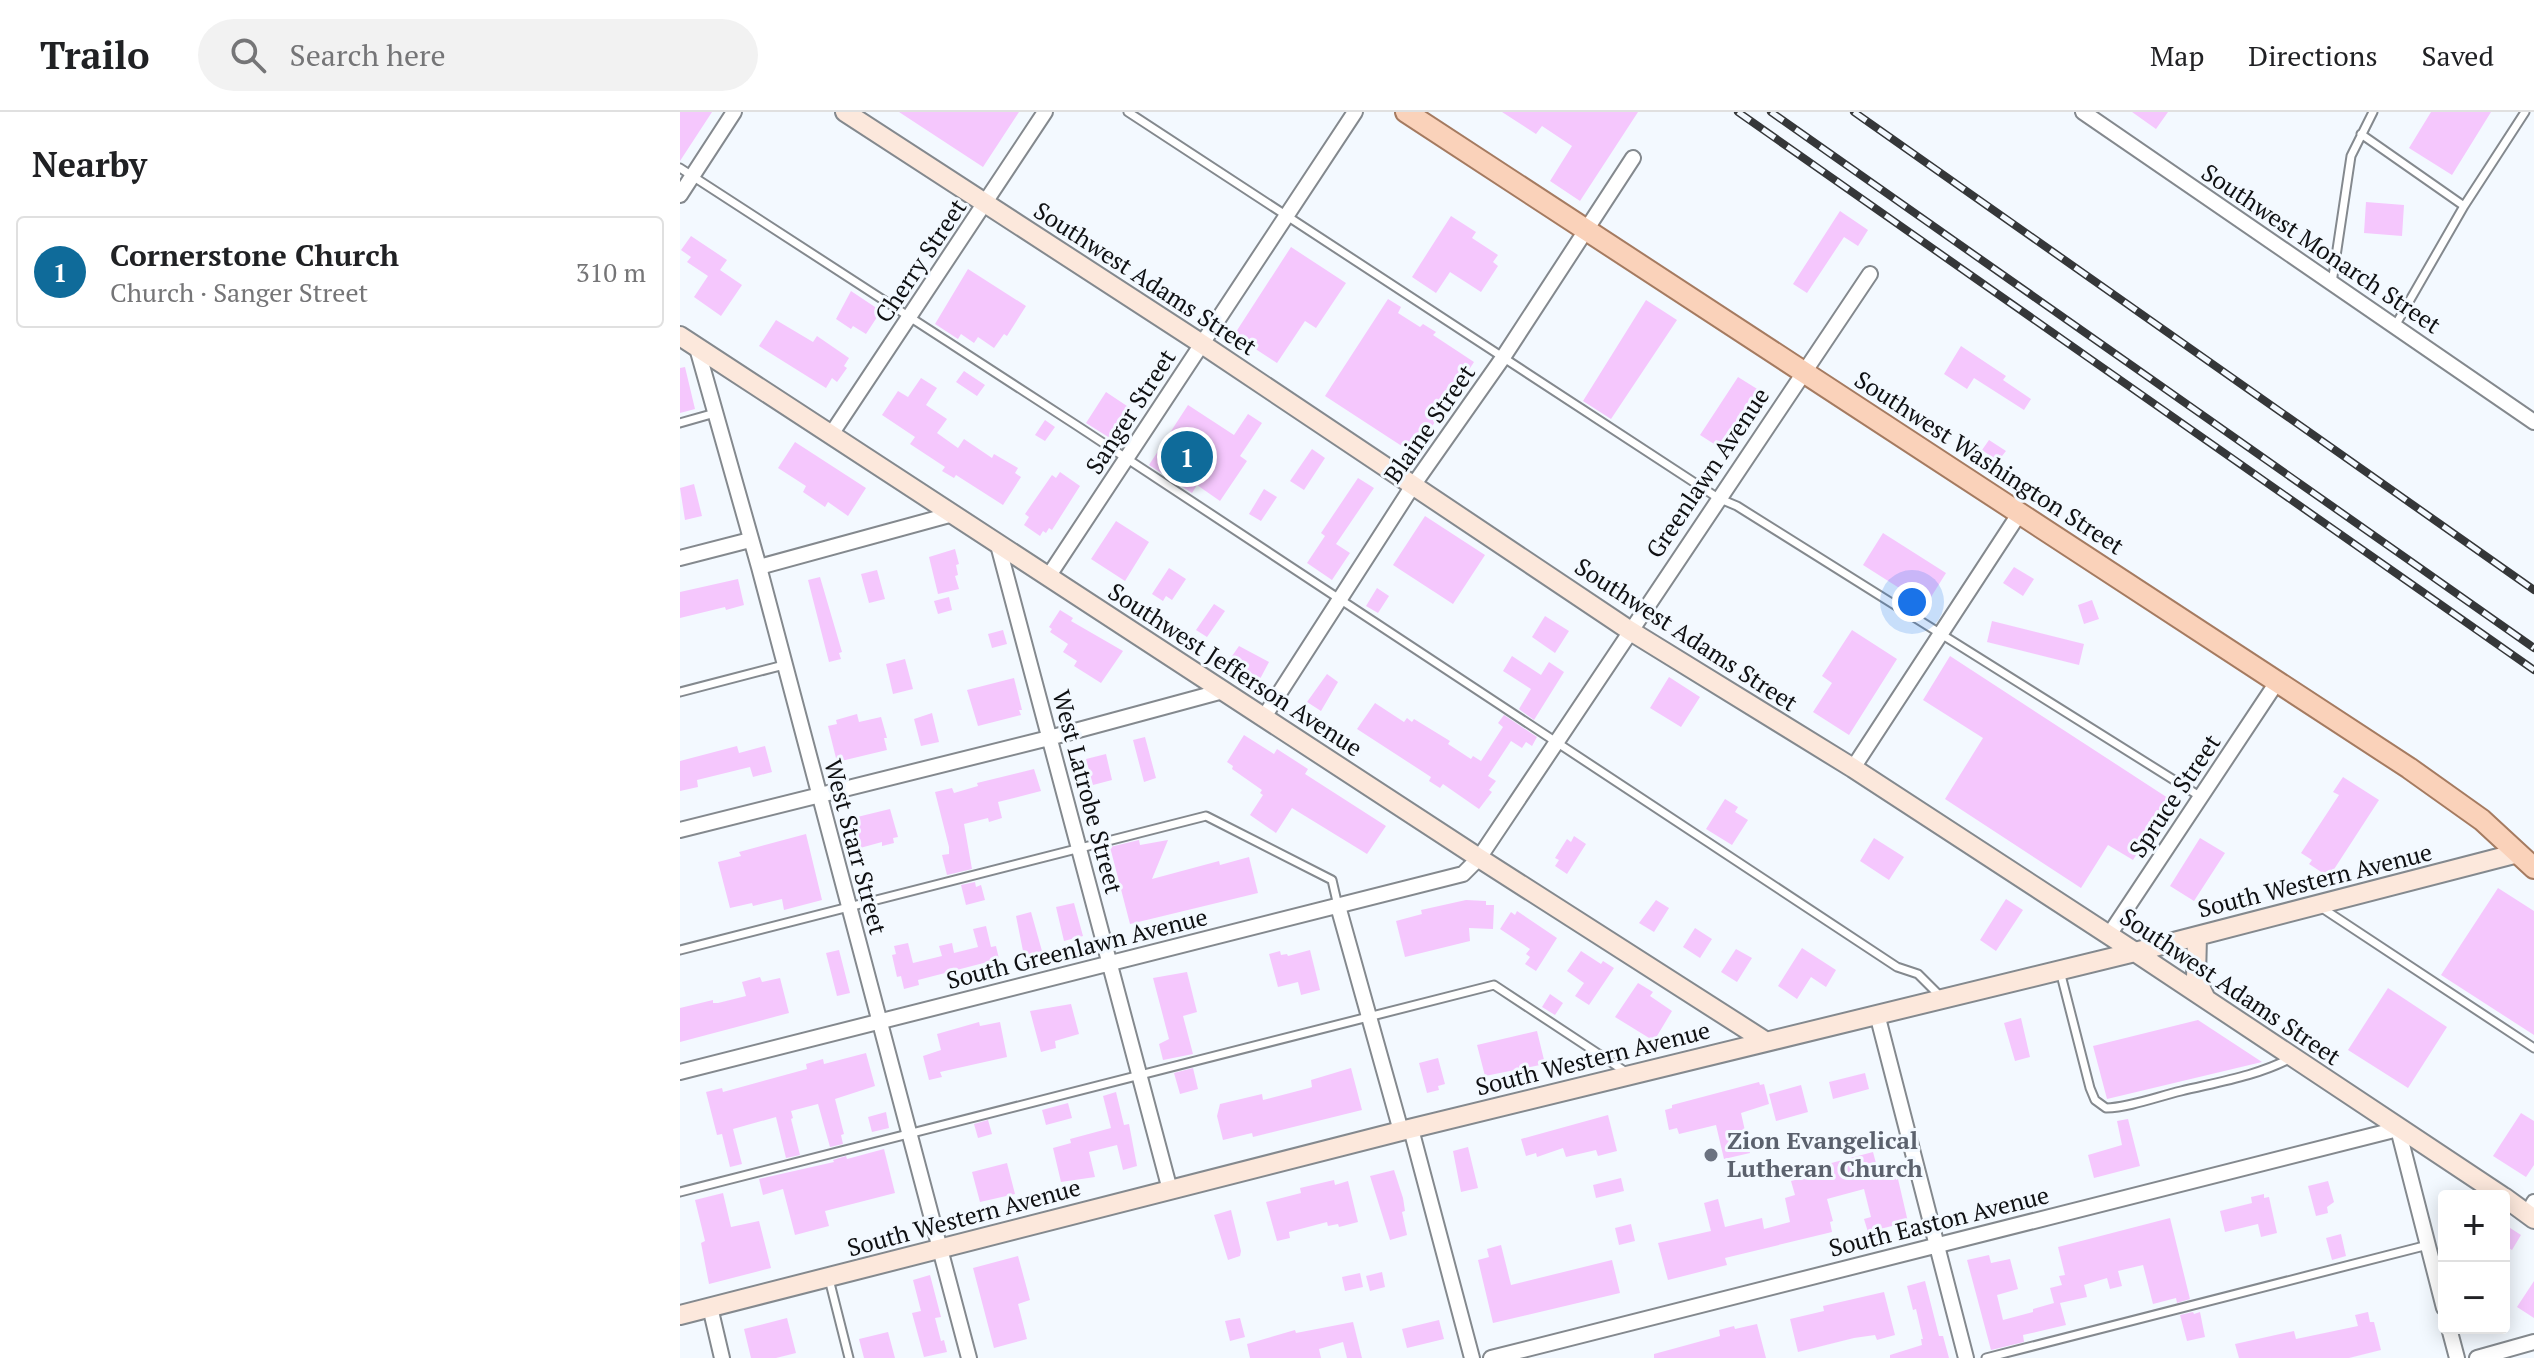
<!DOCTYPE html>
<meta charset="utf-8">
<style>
body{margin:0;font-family:"PT Serif",serif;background:#f2f2f2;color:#202124}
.controls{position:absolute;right:24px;bottom:24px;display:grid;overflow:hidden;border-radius:8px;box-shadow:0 4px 20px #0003}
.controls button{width:72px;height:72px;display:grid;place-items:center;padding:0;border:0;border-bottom:2px solid #e0e0e0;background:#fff;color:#202124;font:40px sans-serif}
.you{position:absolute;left:1232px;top:490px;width:28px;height:28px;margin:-20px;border:6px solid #fff;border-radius:50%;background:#1a73e8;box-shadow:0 0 0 12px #1a73e833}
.badge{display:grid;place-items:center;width:52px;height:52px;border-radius:50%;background:#0f6b9a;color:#fff;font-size:26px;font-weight:700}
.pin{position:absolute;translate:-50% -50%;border:4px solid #fff;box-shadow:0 2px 8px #0006}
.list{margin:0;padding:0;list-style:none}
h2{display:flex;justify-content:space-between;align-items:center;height:104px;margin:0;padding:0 32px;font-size:34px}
h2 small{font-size:26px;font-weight:400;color:#757577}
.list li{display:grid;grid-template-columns:52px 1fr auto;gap:24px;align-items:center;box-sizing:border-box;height:112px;margin:0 16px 16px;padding:0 16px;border:2px solid #e0e0e0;border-radius:8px}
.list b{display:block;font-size:30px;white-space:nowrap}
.list p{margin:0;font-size:26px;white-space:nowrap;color:#757577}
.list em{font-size:26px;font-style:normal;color:#757577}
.icon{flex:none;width:44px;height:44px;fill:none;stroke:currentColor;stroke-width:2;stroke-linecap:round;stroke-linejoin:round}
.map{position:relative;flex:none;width:1854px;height:1246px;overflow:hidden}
header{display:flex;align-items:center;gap:48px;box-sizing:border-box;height:112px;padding:0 40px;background:#fff;border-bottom:2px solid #e0e0e0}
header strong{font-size:38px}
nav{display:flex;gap:44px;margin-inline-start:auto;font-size:28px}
.search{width:560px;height:72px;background:#f2f2f2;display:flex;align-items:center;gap:20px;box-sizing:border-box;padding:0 28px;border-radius:44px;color:#757577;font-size:30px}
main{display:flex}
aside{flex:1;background:#fff}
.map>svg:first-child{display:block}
.building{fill:#f5c7fd}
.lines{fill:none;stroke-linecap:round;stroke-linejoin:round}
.service-casing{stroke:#84898e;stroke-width:11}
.minor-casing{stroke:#84898e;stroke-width:18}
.secondary-casing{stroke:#84898e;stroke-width:22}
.primary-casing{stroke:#a57b61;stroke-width:24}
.service{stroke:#fff;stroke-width:7}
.minor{stroke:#fff;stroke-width:14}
.secondary{stroke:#fce8dc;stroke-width:18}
.primary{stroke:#fad2ba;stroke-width:20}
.rail-casing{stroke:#353739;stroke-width:8}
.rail{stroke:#f3f9ff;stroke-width:5;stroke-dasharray:15;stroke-linecap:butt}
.worship-dot{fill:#6b7280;stroke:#f3f9ff;stroke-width:3}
.labels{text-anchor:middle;stroke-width:6;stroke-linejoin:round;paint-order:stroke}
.street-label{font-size:24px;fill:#0f1012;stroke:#f3f9ff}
.worship-label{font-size:24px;font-weight:bold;fill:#5b616d;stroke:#f3f9ff;text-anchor:start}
</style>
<header>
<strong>Trailo</strong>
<div class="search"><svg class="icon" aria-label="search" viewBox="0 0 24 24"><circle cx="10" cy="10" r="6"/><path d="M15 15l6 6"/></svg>Search here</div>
<nav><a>Map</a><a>Directions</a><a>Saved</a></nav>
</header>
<main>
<aside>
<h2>Nearby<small></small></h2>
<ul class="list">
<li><span class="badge">1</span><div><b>Cornerstone Church</b><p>Church · Sanger Street</p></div><em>310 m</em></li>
</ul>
</aside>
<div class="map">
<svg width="1854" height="1246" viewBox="0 0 1854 1246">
<rect width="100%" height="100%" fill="#f3f9ff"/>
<path class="building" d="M0,0H32L0,49Z
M219,0H339L303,55Z
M822,0H958L900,89L870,69L892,34L862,14L856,22Z
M1452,0H1488L1476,17Z
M1751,0H1811L1772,63L1729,36Z
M1686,90L1724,93L1722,124L1684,121Z
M1160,99L1188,118L1178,134L1164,125L1127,181L1113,172Z
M771,104L796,120L792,126L818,143L813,150L818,154L801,180L770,160L756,181L732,165Z
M11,124L47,148L40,158L62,173L41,204L14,185L28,164L7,150L11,145L1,138Z
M611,135L666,171L636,216L625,209L597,251L554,223Z
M288,157L346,194L327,224L324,222L314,236L298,225L294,231L281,222L278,227L255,212Z
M171,179L201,199L186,222L173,214L171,217L156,207Z
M708,187L721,195L718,201L740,215L743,212L756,220L753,223L794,250L734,342L645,284Z
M966,188L997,208L931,307L903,289Z
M96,208L133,230L137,224L169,246L164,254L167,256L157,270L152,266L146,276L79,234Z
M1281,234L1326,264L1323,268L1351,287L1344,298L1294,266L1287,277L1264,262Z
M5,255L15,297L0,301V256Z
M284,259L305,273L297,284L276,270Z
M1058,265L1082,280L1045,339L1020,323Z
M241,266L257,276L246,293L267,307L257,321L278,336L284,327L312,346L314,342L338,356L335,361L341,365L323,393L276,363L274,366L262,359L265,355L230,332L235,325L202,303L218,279L228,285Z
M426,280L453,298L433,328L406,311Z
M508,293L554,323L568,302L582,311L560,344L567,349L540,389L517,373L512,381L469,353Z
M365,308L375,315L365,329L355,323Z
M1309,328L1326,339L1318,349L1302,338Z
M115,330L186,376L168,404L148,390L145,395L123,380L126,374L98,356Z
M632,337L645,346L624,378L610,369Z
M380,360L400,374L372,418L369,416L366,421L363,419L360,424L344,413L349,405L345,402L372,363L376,366Z
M678,366L694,376L656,432L670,441L652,468L627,451L645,424L641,421Z
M14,372L22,404L5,408L0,376Z
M584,377L597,385L581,409L569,402Z
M745,404L805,443L773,492L713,453Z
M436,409L469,430L445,469L411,447Z
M1203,421L1266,461L1246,493L1183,453Z
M275,437L279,452L276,453L278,463L275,464L279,477L258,482L249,445Z
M1334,455L1354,467L1343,484L1323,471Z
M489,456L506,467L492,488L486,484L483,489L472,482Z
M197,458L205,487L189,491L181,462Z
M140,465L162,540L159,541L161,547L149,550L128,468Z
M58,467L64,493L46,498L45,495L0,506V480Z
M697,476L709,484L698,501L686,494Z
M269,485L272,498L258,502L254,489Z
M1412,488L1419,507L1404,512L1398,493Z
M534,492L545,499L527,525L516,518Z
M380,498L393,506L391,509L443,539L421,571L394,554L397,549L383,540L388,532L370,520L372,517L369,515Z
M865,504L889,519L875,541L852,525Z
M1312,509L1404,532L1399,553L1307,530Z
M323,518L327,532L312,536L308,522Z
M1172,518L1217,547L1169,623L1133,600L1152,571L1142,564Z
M559,534L589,550L580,567L550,547Z
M832,544L861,563L869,550L884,560L854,608L839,597L851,577L823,559Z
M1270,544L1491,688L1453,748L1428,733L1401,776L1265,687L1303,626L1243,588Z
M225,547L233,577L213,582L206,552Z
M647,562L658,570L641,599L627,590Z
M989,565L1020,585L1001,615L970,596Z
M334,566L342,598H339L341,603L298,614L287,578Z
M695,591L724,610L727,606L732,610L734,607L770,629L768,632L791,647L793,644L801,649L823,615L818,611L824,603L857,625L852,634L846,630L842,636L831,629L808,664L816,669L809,678L812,680L799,697L763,672L760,676L749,669L751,665L677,617Z
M252,601L259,630L241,634L234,607Z
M177,602L179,610L201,605L207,626H204L207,638L157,650L148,614L157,612L156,608Z
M564,623L594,642L597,637L628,657L625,662L706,714L687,742L612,696L596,721L570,703L583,683L580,681L582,678L552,657L553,654L547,650Z
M465,625L476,666L464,670L453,628Z
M57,634L59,641L85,634L92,660L73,665L70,655L17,668L18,675L0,679V649Z
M426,642L432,668L413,673L406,647Z
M354,657L361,679L318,690L322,706L309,710L308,706L284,712L292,757L267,763L262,743L269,742V735L255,680L272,676L274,681L298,674L297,671Z
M1663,665L1699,688L1649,765L1629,752L1632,748L1621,741L1659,683L1653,680Z
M1045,687L1058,695L1055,700L1068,708L1052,733L1026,717Z
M210,697L218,725L213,726L214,731L202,734V730L180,736L173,706Z
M126,722L142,788L104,798L102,787L73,794L72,791L50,796L38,750L61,744L59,740Z
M894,724L906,732L887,762L875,754L879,748L875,746L887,727L891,730Z
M1194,726L1224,745L1209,768L1180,749Z
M1520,726L1545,741L1514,789L1490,774Z
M459,728L460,733L488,728L472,767L539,749L540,753L569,745L578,781L450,812L430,735Z
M295,770L296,775L301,773L305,788L286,793L281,773Z
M1818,776L1854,799V923L1761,863Z
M1326,787L1343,798L1316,839L1300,828Z
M786,788L806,789V793H814L813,817L789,816L790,829L725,845L716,809L742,802L741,798Z
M976,788L989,796L974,820L959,811Z
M394,791L403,824L384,829L376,795Z
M837,799L877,826L856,859L845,852L850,845L846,842L850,837L820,817L831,800L835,803Z
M351,800L362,839L344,844L336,804Z
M306,814L311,835L316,834L319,847L238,868L239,873L224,877L221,864L217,865L212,843L216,842L214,834L228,831L233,851L262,844L259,834L272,831L274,841L298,835L293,817Z
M1015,816L1032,827L1020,846L1003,835Z
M1122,836L1156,858L1146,875L1131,865L1117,887L1098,874Z
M1056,837L1072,846L1057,870L1041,860Z
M159,838L170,881L157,884L146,841Z
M630,838L640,878L621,883L618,870L598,875L589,842L600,839L601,843L607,842L608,844Z
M901,839L921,852L923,849L934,856L909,893L895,884L904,871L887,859Z
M507,860L517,900L503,904L513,942L483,948L479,932L489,927L473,866Z
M80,865L82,870L100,866L109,901L0,930V896L33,888V891H38L66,884L62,870Z
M958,871L973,880L970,884L992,899L974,929L935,905Z
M1708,876L1767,915L1728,976L1668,938Z
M870,882L883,891L875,903L862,895Z
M391,892L399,922L375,929L376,936L361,940L350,899Z
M1341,906L1350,945L1335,949L1324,911Z
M1518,908L1582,950L1427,987L1413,934Z
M299,910L300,914L320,910L327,945L260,960L262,965L249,968L243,944L261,938L257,922Z
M857,919L865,952L805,964L797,933Z
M186,941L195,974L155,987L164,1022L161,1023L163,1032L150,1035L138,992L111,999L113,1006L111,1007L120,1043L106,1046L96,1005L53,1017L62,1052L50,1055L42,1022L37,1023L26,980L42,976L43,980L127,957L126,952L143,947L144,952Z
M758,946L765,972L758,974L759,978L747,981L739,951Z
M513,956L518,977L500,982L494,961Z
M671,956L682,998L573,1025L572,1021L543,1028L537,1004L540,992L582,982L583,988L629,976L632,975L631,968Z
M1185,961L1189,977L1153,987L1149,970Z
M1079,970L1080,973L1084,972L1089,992L1061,1001L1070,1041L1044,1047L1036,1013L999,1022L997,1016L989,1018L985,998L992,996V993Z
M1121,973L1128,1000L1096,1009L1089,982Z
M436,980L444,1013L449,1012L457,1054L443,1058L437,1033L409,1040L415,1065L381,1070L373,1036L391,1031L390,1027L431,1016L423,984Z
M388,991L392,1006L366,1013L362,998Z
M206,1000L209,1016L192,1020L188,1005Z
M1841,1001L1854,1009V1053L1846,1065L1813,1044Z
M928,1003L937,1039L918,1044L916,1038L886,1045L883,1036L857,1045L856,1041L846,1044L841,1027Z
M1448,1007L1460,1054L1414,1066L1408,1043L1442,1033L1437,1009Z
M308,1008L312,1022L298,1026L294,1012Z
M1096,1022L1100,1036L1085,1040L1081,1026Z
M788,1035L798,1076L781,1080L773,1039Z
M204,1037L215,1081L145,1099L149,1114L115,1123L103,1077L83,1083L79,1067L154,1050L153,1048L166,1044L167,1047Z
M1193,1040L1197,1055L1205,1061L1213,1059L1216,1068L1218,1067L1228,1110L1188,1120L1184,1107L1191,1105L1184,1077L1147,1087L1153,1109L1150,1110L1152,1120L1045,1146L1047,1153L988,1168L978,1131L1031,1119L1024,1091L1038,1087L1045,1115L1082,1106L1084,1117L1110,1110L1105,1086L1115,1083L1111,1069L1123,1066L1121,1059Z
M327,1051L335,1082L300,1090L292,1060Z
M714,1058L723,1086L725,1099L722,1100L727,1123L710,1128L690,1064Z
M941,1066L944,1079L916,1086L913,1073Z
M654,1068L655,1073L668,1069L678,1110L659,1115L658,1112L648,1114L647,1110L609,1120L610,1126L597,1129L586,1090L621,1081L620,1076Z
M1648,1069L1654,1090L1647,1095L1648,1101L1636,1104L1628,1074Z
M43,1081L51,1115L79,1109L91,1156L29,1172L21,1131L25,1129L15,1088Z
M1584,1082V1086L1589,1085L1597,1121L1581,1125L1578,1112L1545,1120L1540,1099L1572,1091L1571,1085Z
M551,1098L561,1139L560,1144L548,1148L534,1103Z
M1490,1106L1510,1187L1497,1191L1496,1186L1473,1192L1463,1153L1438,1159L1442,1174L1430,1177L1427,1166L1404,1173L1407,1185L1380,1191L1386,1213L1343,1223L1344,1230L1311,1238L1287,1148L1309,1143L1311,1151L1330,1147L1338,1177L1317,1183L1323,1208L1353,1200V1197L1374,1191L1370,1176L1382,1173L1379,1164L1385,1163L1378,1135Z
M951,1112L955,1129L939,1133L935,1116Z
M1824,1112L1841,1123L1832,1138L1824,1133Z
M1661,1122L1666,1144L1652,1148L1646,1126Z
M821,1133L831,1173L932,1148L940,1181L813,1211L798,1148L809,1145L807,1137Z
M338,1144L350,1188L338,1192L347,1227L314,1236L293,1156Z
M702,1160L705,1175L690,1179L686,1164Z
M680,1161L683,1175L665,1179L662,1165Z
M250,1163L261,1205L255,1206L261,1229L264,1228L267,1240L244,1245L232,1201L241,1199L233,1168Z
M1245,1169L1259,1224H1263L1269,1246H1210V1243L1242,1233L1241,1227H1243L1236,1197L1233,1198L1227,1174Z
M1854,1169V1206L1837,1195Z
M1204,1180L1215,1223L1197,1228L1195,1223L1174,1226L1118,1240L1110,1207L1144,1199L1143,1194Z
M1513,1200L1514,1202L1520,1200L1525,1225L1507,1229L1500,1203Z
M1688,1200L1690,1210H1694L1701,1238L1669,1246H1559L1555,1232L1614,1219L1616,1227L1678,1214L1675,1203Z
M107,1206L116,1241L96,1246H71L64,1217Z
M560,1206L565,1225L550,1229L545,1209Z
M759,1208L764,1227L727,1236L722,1217Z
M673,1210L682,1246H667L663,1230L639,1237L641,1246H570L567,1232L615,1218L616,1221Z
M1077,1212L1086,1246H974V1242L1040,1224L1039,1218L1054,1214L1055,1217Z
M208,1220L215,1246H184L179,1227Z"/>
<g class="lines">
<defs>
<path id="service" d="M448,0L1038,386L1057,394L1521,685
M1681,22L1784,94
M0,56L396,313L1217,855L1238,862L1261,885
M1652,171L1671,44L1693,0
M1715,214L1784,94L1845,0
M0,311L35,301
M0,580L104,553
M1642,796L1854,936
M0,838L526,704L652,768L658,794
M1380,859L1410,976L1415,988L1426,996C1451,995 1476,985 1501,979C1538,970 1577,964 1611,946
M0,1080L814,873L946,960
M149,1167L169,1246
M1306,1246L1748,1133"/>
<path id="minor" d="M1403,0L1854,310
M0,83L54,0
M17,236L79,455L289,1246
M152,321L365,0
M318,433L490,1078
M0,446L70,428
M79,455L273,402
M368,465L675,0
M584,605L732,375L822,247L953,46
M1173,656L1339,402
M0,718L369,626L543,579
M658,794L721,1019
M1429,823L1597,570
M1197,902L1286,1246
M0,960L783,762L799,746L1190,162
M731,1017L792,1246
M1848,1101L1854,1090
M30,1195L42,1246
M1769,1216L1777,1246
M811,1246L1718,1017L1764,1196
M1797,1246L1854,1230"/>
<path id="secondary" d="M165,0L522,232L949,518L1173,656L1455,840L1822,1084
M0,224L799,746L1085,929
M1517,824L1516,866L1525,885
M1824,1085L1854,1107
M0,1203L721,1019L1455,840L1838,741"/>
<path id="primary" d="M726,0L1729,656L1802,708L1854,756"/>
</defs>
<use href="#service" class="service-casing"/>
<use href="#minor" class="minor-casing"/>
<use href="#secondary" class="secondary-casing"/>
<use href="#primary" class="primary-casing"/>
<use href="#service" class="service"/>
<use href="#minor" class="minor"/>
<use href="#secondary" class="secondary"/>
<use href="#primary" class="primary"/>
<defs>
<path id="rail" d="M1058,0L1854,558
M1091,0L1854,536
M1174,0L1854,478"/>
</defs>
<use href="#rail" class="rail-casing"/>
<use href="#rail" class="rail"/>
</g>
<circle class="worship-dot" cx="1031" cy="1043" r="8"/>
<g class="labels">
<g class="street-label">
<text transform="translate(1641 137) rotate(34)" y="8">Southwest Monarch Street</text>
<text transform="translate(241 149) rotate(-56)" y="8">Cherry Street</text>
<text transform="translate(465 167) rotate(33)" y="8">Southwest Adams Street</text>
<text transform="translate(451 300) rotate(-57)" y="8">Sanger Street</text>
<text transform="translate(750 312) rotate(-55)" y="8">Blaine Street</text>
<text transform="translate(1309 351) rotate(33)" y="8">Southwest Washington Street</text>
<text transform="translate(1028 361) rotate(-56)" y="8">Greenlawn Avenue</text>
<text transform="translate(1006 523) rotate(33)" y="8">Southwest Adams Street</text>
<text transform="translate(555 558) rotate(33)" y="8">Southwest Jefferson Avenue</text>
<text transform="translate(407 680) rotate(75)" y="8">West Latrobe Street</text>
<text transform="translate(1495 684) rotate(-56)" y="8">Spruce Street</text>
<text transform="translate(175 735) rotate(75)" y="8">West Starr Street</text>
<text transform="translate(1635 769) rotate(-14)" y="8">South Western Avenue</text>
<text transform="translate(397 837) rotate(-14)" y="8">South Greenlawn Avenue</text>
<text transform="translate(1550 875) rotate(34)" y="8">Southwest Adams Street</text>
<text transform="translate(913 947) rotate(-14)" y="8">South Western Avenue</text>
<text transform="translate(284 1106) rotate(-15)" y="8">South Western Avenue</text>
<text transform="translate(1259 1110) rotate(-14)" y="8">South Easton Avenue</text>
</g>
<g class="worship-label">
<text x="1047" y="1037">Zion Evangelical<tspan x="1047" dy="28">Lutheran Church</tspan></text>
</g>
</g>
</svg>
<div class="controls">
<button>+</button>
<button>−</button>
</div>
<div class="you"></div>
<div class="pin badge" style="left:507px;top:345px">1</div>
</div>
</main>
